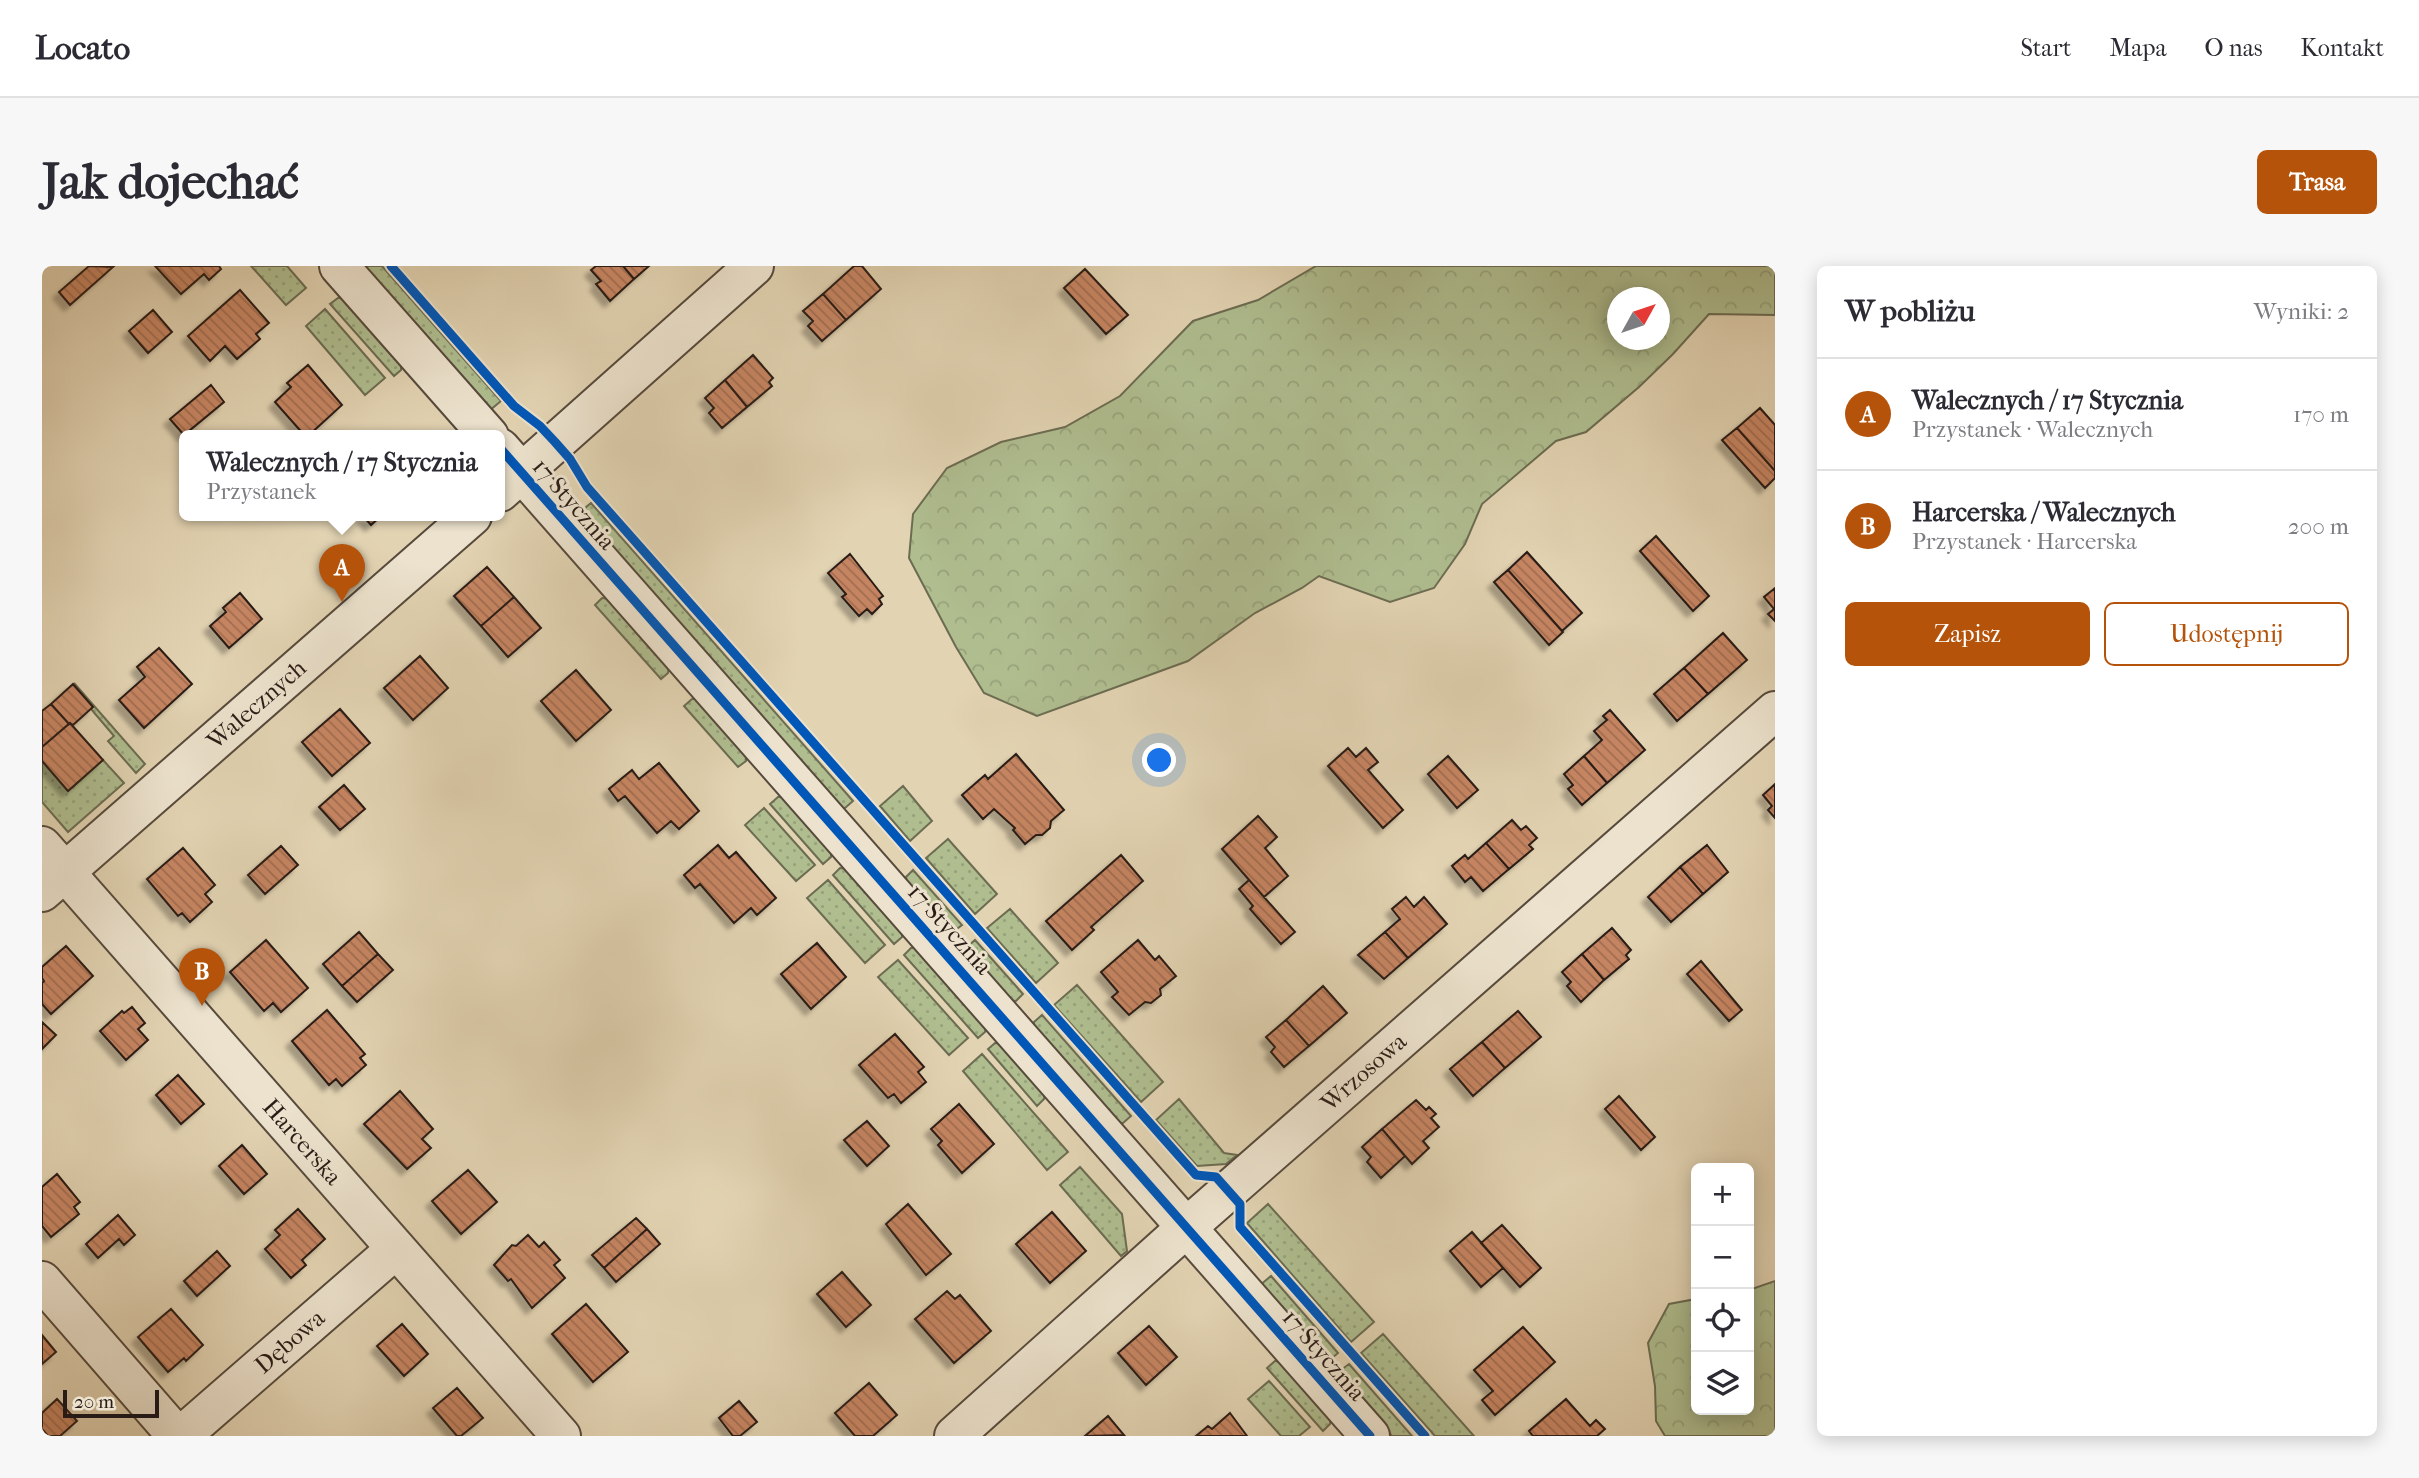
<!DOCTYPE html>
<html lang="pl">
<meta charset="utf-8">
<style>
body{margin:0;font-family:"IM FELL French Canon",serif;background:#f7f7f7;color:#2b2b33}
.controls{position:absolute;right:21px;bottom:21px;display:grid;overflow:hidden;border-radius:10px;box-shadow:0 4px 18px #0003}
.controls button{width:63px;height:63px;display:grid;place-items:center;padding:0;border:0;border-bottom:2px solid #e1e1e2;background:#fff;color:#2b2b33;font:35px sans-serif}
.compass{position:absolute;left:1565px;top:21px;width:63px;height:63px;border-radius:50%;background:#fff;box-shadow:0 4px 18px #0003;rotate:50deg}
.scale{position:absolute;left:21px;bottom:18px;width:96px;box-sizing:border-box;padding-left:7px;border:4px solid #291c16;border-top:0;font-size:19px;line-height:24px;white-space:nowrap;color:#291c16;-webkit-text-stroke:5px #ece2cd;paint-order:stroke}
.you{position:absolute;left:1118px;top:495px;width:24px;height:24px;margin:-18px;border:5px solid #fff;border-radius:50%;background:#1a73e8;box-shadow:0 0 0 10px #1a73e833}
.badge{display:grid;place-items:center;width:46px;height:46px;border-radius:50%;background:#b45309;color:#fff;font-size:23px;font-weight:700}
.pin{position:absolute;translate:-50% -58px;filter:drop-shadow(0 2px 4px #0008)}
.pin::after{content:'';position:absolute;top:37px;width:24px;height:21px;background:inherit;clip-path:polygon(0 0,100% 0,50% 100%)}
.popup{position:absolute;left:137px;top:164px;width:326px;height:91px;box-sizing:border-box;display:grid;place-content:center;border-radius:10px;background:#fff;filter:drop-shadow(0 2px 5px #0005);font-size:23px;white-space:nowrap;color:#7c7c81}
.popup b{font-size:26px;color:#2b2b33}
.popup::after{content:'';position:absolute;left:50%;top:100%;margin-left:-14px;border:14px solid transparent;border-top-color:#fff}
.list{margin:0;padding:0;list-style:none}
h2{display:flex;justify-content:space-between;align-items:center;height:91px;margin:0;padding:0 28px;font-size:30px}
h2 small{font-size:23px;font-weight:400;color:#7c7c81}
.list li{display:grid;grid-template-columns:46px 1fr auto;gap:21px;align-items:center;box-sizing:border-box;height:112px;padding:0 28px;border-top:2px solid #e1e1e2}
.list b{display:block;font-size:26px;white-space:nowrap}
.list p{margin:0;font-size:23px;white-space:nowrap;color:#7c7c81}
.list em{font-size:23px;font-style:normal;color:#7c7c81}
.actions{display:flex;gap:14px;padding:21px 28px}
.actions a{flex:1;padding:16px 0;border:2px solid #b45309;border-radius:10px;text-align:center;font-size:24px;color:#b45309}
.actions .main{background:#b45309;color:#fff}
.icon{flex:none;width:38px;height:38px;fill:none;stroke:currentColor;stroke-width:2;stroke-linecap:round;stroke-linejoin:round}
.map{position:relative;flex:none;width:1733px;height:1170px;overflow:hidden;border-radius:10px}
header{display:flex;align-items:center;gap:42px;box-sizing:border-box;height:98px;padding:0 35px;background:#fff;border-bottom:2px solid #e1e1e2}
header strong{font-size:33px}
nav{display:flex;gap:38px;margin-inline-start:auto;font-size:24px}
.intro{display:flex;align-items:center;justify-content:space-between;box-sizing:border-box;height:168px;padding:0 42px}
h1{margin:0;font-size:49px}
.button{padding:18px 32px;border-radius:10px;background:#b45309;color:#fff;font-size:24px;font-weight:700}
main{display:flex;gap:42px;padding:0 42px}
aside{flex:1;background:#fff;border-radius:10px;box-shadow:0 4px 18px #0003}
.map>svg:first-child{display:block}
.grass{fill:url(#grass-dots);stroke:#6c6c52;stroke-width:2}
.forest{fill:url(#forest-crowns);stroke:#6c6c52;stroke-width:2;fill-rule:evenodd}
.building{fill:url(#building-back-hatch);stroke:#291c16;stroke-width:2;filter:url(#shadow)}
.lines{fill:none;stroke-linecap:round;stroke-linejoin:round}
.minor-casing{stroke:#574a3d;stroke-width:42}
.minor{stroke:#ece2cd;stroke-width:38}
.cycleway-casing{stroke:#ece2cd;stroke-width:13}
.cycleway{stroke:#0057b8;stroke-width:9}
.labels{text-anchor:middle;stroke-width:6;stroke-linejoin:round;paint-order:stroke}
.street-label{font-size:24px;fill:#291c16;stroke:#ece2cd}
</style>
<header>
<strong>Locato</strong>
<nav><a>Start</a><a>Mapa</a><a>O nas</a><a>Kontakt</a></nav>
</header>
<div class="intro"><h1>Jak dojechać</h1><a class="button">Trasa</a></div>
<main>
<div class="map">
<svg width="1733" height="1170" viewBox="0 0 1733 1170">
<defs>
<pattern id="grass-dots" width="8" height="8" patternUnits="userSpaceOnUse" patternTransform="scale(1.75)"><rect width="8" height="8" fill="#afbd8f"/><path d="M2 2h.1M6 6h.1" fill="none" stroke="#97a27b" stroke-width="1.8" stroke-linecap="round"/></pattern>
<pattern id="forest-crowns" width="20" height="18" patternUnits="userSpaceOnUse" patternTransform="scale(1.75)"><rect width="20" height="18" fill="#afbd8f"/><path d="M2 6a3 3 0 1 1 6 0M12 15a3 3 0 1 1 6 0" fill="none" stroke="#97a27b"/></pattern>
<pattern id="building-back-hatch" width="6" height="6" patternUnits="userSpaceOnUse" patternTransform="scale(1.75)"><rect width="6" height="6" fill="#c68562"/><path d="M-1 5l2 2M0 0l6 6M5-1l2 2" fill="none" stroke="#a16c50"/></pattern>
<filter id="shadow"><feDropShadow dx="-6" dy="6" stdDeviation="2" flood-color="#0004"/></filter>
</defs>
<rect width="100%" height="100%" fill="#e2d3b2"/>
<filter id="stains"><feTurbulence type="fractalNoise" baseFrequency=".00286" numOctaves="4"/><feColorMatrix values="0 0 0 0 .2 0 0 0 0 .09 0 0 0 0 .02 0 0 0 .5 -.17"/></filter>
<radialGradient id="worn" r=".72"><stop offset=".6" stop-color="#630" stop-opacity="0"/><stop offset="1" stop-color="#630" stop-opacity=".3"/></radialGradient>
<path class="grass" d="M209,0H245L264,22L244,39Z
M319,0H340L459,135L447,145Z
M296,32H303L359,96V104L352,110L288,38Z
M283,43L343,112L323,129L264,60Z
M549,237L811,535L803,542H796L537,247Z
M560,332L568,333L627,399L626,407L619,413L553,339Z
M32,417L103,498L94,507L66,475L72,470L49,443L51,441Z
M650,433H657L704,488V495L696,501L642,440Z
M61,494L82,517L26,566L0,536V495L26,525Z
M861,520L890,555L868,575L838,540Z
M736,531H743L789,583V591L781,598L728,538Z
M722,542L773,599L754,615L703,559Z
M906,573L955,628L933,648L884,592Z
M798,602L806,603L860,664V671L852,678L791,609Z
M871,604L920,659L912,665H905L864,618V611Z
M786,614L843,679L823,697L765,632Z
M968,643L1016,697L994,717L945,662Z
M933,674L981,728L974,735L966,734L925,687V681Z
M869,682H877L944,759L943,766L936,772L862,689Z
M856,694L926,772L907,789L836,711Z
M1035,719L1121,816L1099,836L1012,739Z
M1000,749L1089,850L1081,857H1074L991,763L992,756Z
M953,777L960,778L1003,826L1002,833L995,840L946,783Z
M940,788L1026,886L1005,904L921,805Z
M1137,833L1182,887L1195,889L1184,898L1155,900L1114,854Z
M1038,901L1080,948L1085,985L1079,990L1018,919Z
M1226,938L1332,1056L1309,1076L1205,957Z
M1229,1010L1296,1087L1289,1093H1282L1217,1020Z
M1341,1068L1432,1170H1393L1319,1087Z
M1233,1095H1239L1289,1152L1288,1158L1281,1165L1225,1102Z
M1307,1098L1370,1170H1350L1298,1111L1299,1104Z
M1227,1115L1268,1161L1257,1170H1239L1206,1133Z"/>
<path class="forest" d="M1274,0H1733V49L1667,48L1631,88L1597,121L1544,166L1514,175L1440,238L1423,278L1392,322L1348,336L1277,310L1260,322L1213,347L1146,395L995,450L942,427L914,381L867,292L871,248L905,202L959,176L1023,161L1078,130L1151,55L1216,34ZM1576,32H1618V74H1576Z
M1733,1015V1170H1623L1614,1155L1613,1120L1606,1077L1627,1038L1654,1033V1144H1707V1024Z"/>
<path class="building" d="M47,0L71,1L28,39L17,26Z
M113,0H177L179,3L167,14L162,8L139,28Z
M554,0H581L592,13L568,35L554,18L559,15L549,4Z
M581,0H607L592,13Z
M812,0H820L839,23L804,54L781,28Z
M1043,3L1086,49L1064,68L1022,22Z
M198,24L227,57L214,68L218,73L195,93L183,80L168,95L146,70Z
M781,28L804,54L780,75L766,60L771,55L761,45Z
M111,44L130,66L106,87L87,65Z
M711,89L731,112L727,116L730,120L705,141L683,114Z
M266,99L300,139L266,170H263L233,136L249,121L245,117Z
M683,114L705,141L680,162L667,147L672,142L663,132Z
M169,119L182,136L142,169L128,153Z
M1718,142L1733,159V205L1695,162Z
M1695,162L1733,205V212L1723,222L1680,174Z
M321,250H339L329,259Z
M1614,270L1667,330L1651,345L1598,285Z
M1485,286L1540,347L1520,365L1466,304Z
M808,288L841,330L837,333L840,338L830,348L825,343L817,350L800,331L804,328L786,307Z
M445,301L472,331L439,360L412,330Z
M1466,304L1521,366L1507,379L1452,316Z
M1733,322V355L1726,348L1732,343L1722,331Z
M198,327L220,353L187,382L168,360L184,346L181,342Z
M472,331L499,362L466,391L439,360Z
M1681,367L1705,394L1666,428L1642,402Z
M117,382L150,418L102,462L77,434L103,411L95,401Z
M378,390L406,422L371,454L342,422Z
M1642,402L1666,428L1635,455L1612,428Z
M534,404L569,444L534,475L499,435Z
M31,418L51,441L31,459L28,457L27,458L9,438Z
M9,438L27,458L0,481V445Z
M298,443L328,477L290,510L260,476Z
M1568,444L1603,484L1565,517L1542,490L1560,474L1552,465L1565,454L1561,450Z
M28,457L61,494L26,525L0,495V481Z
M1306,482L1314,491L1324,482L1336,496L1326,504L1361,544L1341,562L1286,500Z
M974,488L1022,544L1009,555L1008,562L1000,569H994L983,578L971,564L973,562L952,543L941,553L920,529L943,509L946,513Z
M1406,490L1436,524L1415,542L1386,508Z
M1542,490L1565,517L1540,539L1526,523L1531,519L1522,508Z
M617,497L657,545L637,563L629,555L615,567L583,530L576,535L567,523L590,504L597,513Z
M1733,518V552L1726,544L1730,540L1721,529Z
M302,519L323,543L298,564L277,541Z
M1216,550L1235,571L1223,582L1246,610L1222,631L1180,583Z
M1470,554L1479,564L1484,560L1495,572L1487,579L1491,583L1467,603L1444,577Z
M1444,577L1467,603L1441,625L1429,611L1423,616L1410,600L1423,589L1426,593Z
M676,579L687,592L694,586L734,632L715,649L709,642L692,657L658,618L653,622L642,609Z
M1665,579L1686,606L1661,628L1638,601Z
M239,580L256,599L223,628L206,609Z
M141,582L173,619L163,628L170,636L148,656L140,647L136,650L105,613Z
M1079,589L1101,615L1049,661L1052,664L1030,684L1004,655Z
M1638,601L1661,628L1629,656L1606,631Z
M1207,614L1253,666L1239,678L1208,643L1211,640L1197,623Z
M1364,631L1372,641L1382,631L1405,658L1366,692L1343,666L1358,653L1350,643Z
M1570,662L1589,684L1584,689L1587,693L1562,714L1540,688Z
M317,666L336,688L300,720L281,698Z
M1343,666L1366,692L1342,713L1316,689Z
M224,674L266,722L239,746L231,737L222,745L188,706Z
M1096,674L1113,694L1117,690L1134,710L1118,723L1119,729L1109,737L1103,736L1087,749L1070,731L1076,726L1059,706Z
M775,677L804,711L769,743L739,708Z
M24,680L51,710L9,748L0,738V717L2,715L0,712V701Z
M336,688L351,704L315,736L300,720Z
M1540,688L1562,714L1539,736L1525,720L1529,716L1520,706Z
M1659,695L1700,744L1687,755L1645,708Z
M1281,720L1305,747L1267,780L1244,754Z
M90,741L103,757L96,763L106,774L84,794L58,765L80,745L82,747Z
M285,744L323,788L318,792L324,799L300,820L294,813L287,819L250,775Z
M1476,745L1499,771L1463,802L1440,776Z
M1244,754L1267,780L1242,801L1229,786L1233,781L1224,771Z
M0,756L14,769L0,783Z
M853,768L882,801L876,806L884,816L859,837L852,828L846,832L817,799Z
M1440,776L1463,802L1431,830L1408,803Z
M136,809L162,838L139,858L114,829Z
M358,825L391,863L380,873L389,882L365,903L322,858Z
M1577,830L1613,871L1599,884L1563,843Z
M1374,834L1384,844L1387,841L1394,848L1389,852L1397,861L1381,875L1387,882L1370,898L1340,863Z
M917,838L952,878L920,907L896,879L900,875L889,863Z
M825,855L847,880L825,900L802,874Z
M1340,863L1363,890L1339,912L1325,896L1329,891L1320,881Z
M200,879L225,908L202,928L177,900Z
M426,904L455,936L419,968L390,935Z
M15,908L38,936L32,941L37,948L9,971L0,960V921Z
M866,938L909,988L884,1009L844,958Z
M256,943L283,973L260,994L264,999L249,1012L223,983L238,969L233,964Z
M1010,946L1044,985L1008,1017L974,978Z
M76,949L93,969L82,979L77,973L56,992L44,978Z
M594,952L605,963L562,1002L550,989Z
M1460,959L1499,1002L1478,1021L1439,977Z
M605,963L618,978L574,1016L562,1002Z
M1430,966L1461,1002L1439,1021L1408,985Z
M486,969L497,981L502,976L518,994L512,999L523,1012L490,1042L469,1013L466,1015L452,999L470,979L474,980Z
M175,985L188,1000L155,1030L142,1015Z
M800,1006L829,1039L804,1061L775,1028Z
M905,1025L913,1033L918,1029L949,1065L912,1097L873,1053Z
M544,1038L586,1086L551,1116L510,1068Z
M129,1043L161,1079L144,1095L142,1092L126,1106L96,1071Z
M360,1058L386,1088L362,1110L335,1080Z
M1107,1060L1135,1091L1104,1119L1076,1087Z
M1481,1061L1513,1096L1453,1149L1440,1134L1451,1125L1432,1104Z
M0,1069L14,1086L0,1098Z
M827,1117L855,1149L831,1170H813L793,1147Z
M415,1122L441,1152L419,1170H415L391,1142Z
M15,1133L35,1155L18,1170H6L0,1163V1147Z
M1524,1133L1548,1160L1554,1154L1563,1163L1555,1170H1491L1487,1165Z
M697,1135L715,1156L698,1170H691L677,1152Z
M1188,1147L1205,1170H1154L1166,1160L1170,1163Z
M1066,1150L1082,1169L1043,1170Z"/>
<g class="lines">
<defs>
<g id="minor">
<path d="M297,0L447,170"/>
<path d="M458,182L1328,1170"/>
<path d="M458,226L712,0"/>
<path id="s1" d="M0,580L519,1170"/>
<path id="s2" d="M0,626L430,250"/>
<path d="M0,1015L135,1170"/>
<path id="s3" d="M139,1170L354,983"/>
<path id="s4" d="M912,1170L1145,961L1733,445"/>
</g>
</defs>
<use href="#minor" class="minor-casing"/>
<use href="#minor" class="minor"/>
<defs>
<path id="cycleway" d="M349,0L472,140L498,160L513,176L528,193L545,221L1137,890L1154,909L1174,911L1198,938V961L1383,1170
M458,182L1328,1170"/>
</defs>
<use href="#cycleway" class="cycleway-casing"/>
<use href="#cycleway" class="cycleway"/>
</g>
<g class="labels">
<g class="street-label">
<text transform="translate(532 238) rotate(49)" y="8">17 Stycznia</text>
<text dy="8" stroke="none"><textPath href="#s2" startOffset="285">Walecznych</textPath></text>
<text transform="translate(908 663) rotate(48)" y="8">17 Stycznia</text>
<text dy="8" stroke="none"><textPath href="#s4" startOffset="548">Wrzosowa</textPath></text>
<text dy="8" stroke="none"><textPath href="#s1" startOffset="394">Harcerska</textPath></text>
<text dy="8" stroke="none"><textPath href="#s3" startOffset="144">Dębowa</textPath></text>
<text transform="translate(1282 1089) rotate(49)" y="8">17 Stycznia</text>
</g>
</g>
<rect width="100%" height="100%" filter="url(#stains)"/>
<rect width="100%" height="100%" fill="url(#worn)"/>
</svg>
<div class="controls">
<button>+</button>
<button>−</button>
<button><svg class="icon" aria-label="locate" viewBox="0 0 24 24"><circle cx="12" cy="12" r="6"/><path d="M12 2v4M12 18v4M2 12h4M18 12h4"/></svg></button>
<button><svg class="icon" aria-label="layers" viewBox="0 0 24 24"><path d="M12 4l9 5-9 5-9-5zM3 14l9 5 9-5"/></svg></button>
</div>
<svg class="compass" viewBox="-18 -18 36 36"><path d="M0-13l5 13h-10z" fill="#e53935"/><path d="M0 13l5-13h-10z" fill="#7c7c81"/></svg>
<div class="scale">20 m</div>
<div class="you"></div>
<div class="pin badge" style="left:300px;top:336px">A</div>
<div class="popup"><b>Walecznych / 17 Stycznia</b>Przystanek</div>
<div class="pin badge" style="left:160px;top:740px">B</div>
</div>
<aside>
<h2>W pobliżu<small>Wyniki: 2</small></h2>
<ul class="list">
<li><span class="badge">A</span><div><b>Walecznych / 17 Stycznia</b><p>Przystanek · Walecznych</p></div><em>170 m</em></li>
<li><span class="badge">B</span><div><b>Harcerska / Walecznych</b><p>Przystanek · Harcerska</p></div><em>200 m</em></li>
</ul>
<div class="actions"><a class="main">Zapisz</a><a>Udostępnij</a></div>
</aside>
</main>
